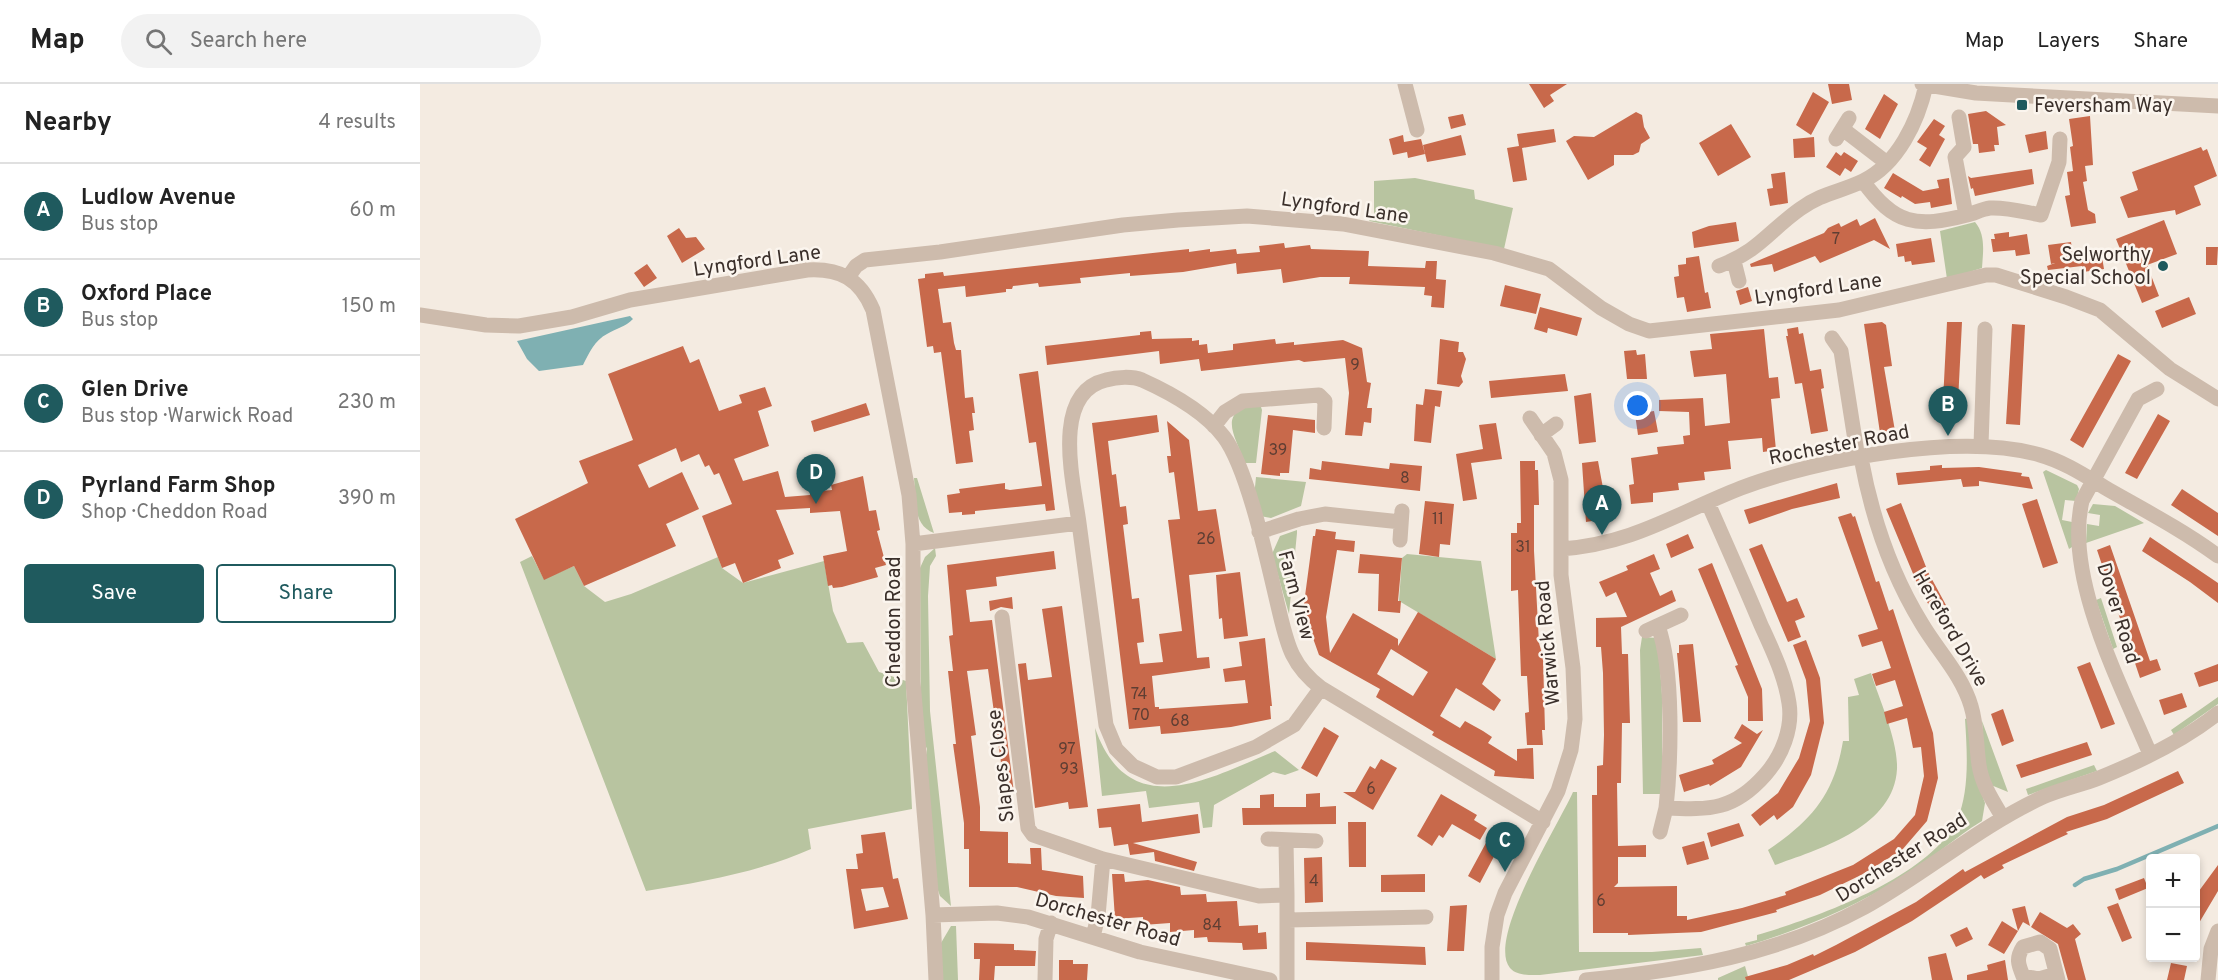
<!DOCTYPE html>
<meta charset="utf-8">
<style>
body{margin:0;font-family:Overpass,sans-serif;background:#f2f2f2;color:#222}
.controls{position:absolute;right:18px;bottom:18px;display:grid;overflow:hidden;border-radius:6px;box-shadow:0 3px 9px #0003}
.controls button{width:54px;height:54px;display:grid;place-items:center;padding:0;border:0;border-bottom:2px solid #e0e0e0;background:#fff;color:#222;font:30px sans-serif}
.you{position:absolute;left:1218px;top:322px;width:21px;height:21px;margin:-15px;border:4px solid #fff;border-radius:50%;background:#1a73e8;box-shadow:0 0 0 9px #1a73e833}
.badge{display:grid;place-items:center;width:39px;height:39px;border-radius:50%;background:#1f5a5e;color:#fff;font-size:20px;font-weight:700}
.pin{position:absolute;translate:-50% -50px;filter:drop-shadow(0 2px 3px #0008)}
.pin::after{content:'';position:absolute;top:32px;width:21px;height:18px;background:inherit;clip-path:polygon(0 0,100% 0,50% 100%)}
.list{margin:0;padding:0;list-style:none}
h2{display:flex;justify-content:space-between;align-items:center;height:78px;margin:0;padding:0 24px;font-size:26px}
h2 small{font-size:20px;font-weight:400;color:#767676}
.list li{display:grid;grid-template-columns:39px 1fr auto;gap:18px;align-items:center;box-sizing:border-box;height:96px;padding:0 24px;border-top:2px solid #e0e0e0}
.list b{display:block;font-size:22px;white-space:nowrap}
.list p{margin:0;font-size:20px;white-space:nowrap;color:#767676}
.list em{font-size:20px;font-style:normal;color:#767676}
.actions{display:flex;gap:12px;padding:18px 24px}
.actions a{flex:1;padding:14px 0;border:2px solid #1f5a5e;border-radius:6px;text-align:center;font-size:21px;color:#1f5a5e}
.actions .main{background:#1f5a5e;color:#fff}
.icon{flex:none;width:33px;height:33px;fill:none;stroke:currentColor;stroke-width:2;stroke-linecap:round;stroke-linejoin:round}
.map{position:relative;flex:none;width:1798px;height:896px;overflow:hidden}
header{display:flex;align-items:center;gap:36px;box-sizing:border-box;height:84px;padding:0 30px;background:#fff;border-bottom:2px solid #e0e0e0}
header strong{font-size:28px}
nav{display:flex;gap:33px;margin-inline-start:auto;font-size:21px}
.search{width:420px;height:54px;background:#f2f2f2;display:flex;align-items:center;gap:15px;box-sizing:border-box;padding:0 21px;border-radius:33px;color:#767676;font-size:22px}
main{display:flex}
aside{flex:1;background:#fff}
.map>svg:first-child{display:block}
.green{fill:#b8c4a0}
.water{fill:#7fb0b2}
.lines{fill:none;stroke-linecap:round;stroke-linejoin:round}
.stream{stroke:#7fb0b2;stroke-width:4.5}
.building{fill:#c8694b;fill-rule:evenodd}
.minor{stroke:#cdbbac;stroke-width:15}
.poi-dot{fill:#1f5a5e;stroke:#fbf5ee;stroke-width:2}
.labels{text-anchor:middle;stroke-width:5;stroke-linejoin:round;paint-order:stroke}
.number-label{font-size:16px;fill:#5e3e33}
.poi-label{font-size:20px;fill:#3b302b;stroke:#fbf5ee;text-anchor:start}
.street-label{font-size:20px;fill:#3b302b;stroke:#fbf5ee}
</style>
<header>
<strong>Map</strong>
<div class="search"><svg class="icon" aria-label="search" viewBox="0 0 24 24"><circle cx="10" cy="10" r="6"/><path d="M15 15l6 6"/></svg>Search here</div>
<nav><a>Map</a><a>Layers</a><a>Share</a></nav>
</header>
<main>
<aside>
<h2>Nearby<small>4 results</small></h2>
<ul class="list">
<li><span class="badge">A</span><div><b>Ludlow Avenue</b><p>Bus stop</p></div><em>60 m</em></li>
<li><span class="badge">B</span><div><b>Oxford Place</b><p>Bus stop</p></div><em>150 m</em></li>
<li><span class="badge">C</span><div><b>Glen Drive</b><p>Bus stop · Warwick Road</p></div><em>230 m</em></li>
<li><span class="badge">D</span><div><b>Pyrland Farm Shop</b><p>Shop · Cheddon Road</p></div><em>390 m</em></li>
</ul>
<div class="actions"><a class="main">Save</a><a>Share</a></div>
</aside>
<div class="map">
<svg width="1798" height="896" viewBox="0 0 1798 896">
<rect width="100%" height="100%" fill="#f4ebe1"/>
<path class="green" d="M995,94L1054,106L1055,115L1093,124L1084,165L949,137L954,131V97Z
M1555,138C1566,151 1563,168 1562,184L1527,195L1520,147Z
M840,320L842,326L836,379H825C815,351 795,326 840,320Z
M1626,386L1657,401L1659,405L1656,417L1645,416L1642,436L1652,438V463L1649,465L1623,388Z
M836,393L886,398L881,422L851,434L840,432L834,413Z
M494,394H497L514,449C492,441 496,414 494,394Z
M1673,420L1695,422L1724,439L1666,459L1667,440L1679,442L1680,431L1668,429Z
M877,446V449L869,530L852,470L860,452Z
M515,464L516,472L510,482L508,512L510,627L531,822L520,812L516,801L505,677L507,665L501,651L500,484L505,473Z
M987,470L1061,477L1076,575L979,517L982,474Z
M112,472L124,495L154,482L164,502L185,518L211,510L298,473L302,484L323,499L404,477L413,527L427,559L443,558L459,588L486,597L492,725L388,745L391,765C339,788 282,798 226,807L100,478Z
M1681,514L1697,563L1693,565L1676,516Z
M1222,553L1238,554L1242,611V710H1223L1220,566Z
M1451,589C1460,618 1478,656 1477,685C1474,743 1400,765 1355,781L1348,766C1392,736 1414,711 1423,657H1429L1428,613L1439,611L1434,595Z
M1798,613V620L1754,651L1751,646Z
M1548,634L1560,705L1565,719L1562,737C1534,754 1511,776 1483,793C1433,824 1382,845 1326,862L1325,859L1337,856V851C1395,834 1509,794 1537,736C1550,707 1547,666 1545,635Z
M1562,637L1588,708L1571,701L1565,684Z
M675,644C709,741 790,694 855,667L879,686L865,691L853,688L794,721L792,743L783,744L779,718L729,724L726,707L682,712Z
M1674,681L1677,687L1608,711L1606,705Z
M1153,708H1157L1159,868H1232L1281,864L1283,871L1120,891C1110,891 1097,892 1090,884C1066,855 1139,740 1153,708Z
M531,842H536L538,896H521V859Z
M1325,882L1329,896H1298V894Z"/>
<path class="water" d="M210,232L213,235C205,243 197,244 187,250C175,256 169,269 163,281L119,287L107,275L97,257Z"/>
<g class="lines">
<path class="stream" d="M1655,801L1664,795L1697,785L1798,742"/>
</g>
<path class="building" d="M1109,0H1147L1130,11L1134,17L1124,24Z
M1408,0H1429L1432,16L1412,20Z
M1393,8L1409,18L1391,51L1376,41Z
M1464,10L1478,20L1460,55L1445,45Z
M1566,27L1586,41L1577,43L1579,61H1574L1575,67L1559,69L1558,60H1553L1548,30Z
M1216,28L1222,31L1224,43L1230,54L1221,60L1219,68L1213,71H1194V81L1168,96L1146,57L1154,52L1174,53Z
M1043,30L1046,41L1031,45L1028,33Z
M1670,32L1673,81L1665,82L1667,97L1663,98L1668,126L1675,130L1676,139L1651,143L1645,112L1650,111L1647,88L1653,87L1650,63L1653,62L1649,35Z
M1514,35L1525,42L1519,51L1525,55L1510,83L1499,76L1507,64L1497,58Z
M1311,40L1331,73L1298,92L1279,59Z
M1134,45L1136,58L1102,64L1107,96L1093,98L1087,64L1099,62L1097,50Z
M1626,47L1628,65L1609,69L1605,51Z
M983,51L984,58L1001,55L1005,70L988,74L987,68L973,71L969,55Z
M1041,51L1046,71L1007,78L1003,61Z
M1394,53L1395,73L1374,74L1373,55Z
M1781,63L1783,67L1787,65L1797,92L1774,102L1781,121L1756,131L1755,126L1708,134L1700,113L1718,106L1712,88Z
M1416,68L1421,72L1424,68L1438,77L1431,88L1425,84L1420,92L1406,83Z
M1612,85L1614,100L1555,112L1553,104L1551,105L1548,92L1551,94Z
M1365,88L1368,119L1350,122L1347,105L1353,104L1351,90Z
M1473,89L1503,107L1519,104L1517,96L1529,94L1532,120L1511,124L1510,118L1495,120L1482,112L1481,114L1464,104Z
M1455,134L1470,165L1454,156L1400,179L1395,172L1354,188L1352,180L1331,183L1330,180L1404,149L1408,144L1419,139L1421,143L1437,135L1440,142Z
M1744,136L1757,170L1727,181L1739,212L1722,219L1696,155Z
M1316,138L1319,157L1274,164L1272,148L1289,142Z
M259,144L266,154L276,153L285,165L262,179L247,152Z
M1589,148V153L1607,150L1610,170L1596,172L1595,166L1573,168L1571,155H1575L1574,150Z
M1511,154L1515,178L1492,181L1491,177L1485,178L1484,172L1478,173L1476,160Z
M1651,158L1653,172L1681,167L1684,185L1663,188L1662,182L1628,186L1627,182L1635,179L1631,180L1628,161Z
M864,159L865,164L890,161L891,165L949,167L948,182L1005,184L1006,177H1017L1016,195L1026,196L1024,224L1011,223L1012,212L1004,211L1005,203L929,200L930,193H900L863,199L861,185L817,190L816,179L763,188L710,192V189L660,194L661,199L619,203L618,199L593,202L592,205H586V208L546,213L545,202L518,205L523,239L531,238L534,259L536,266H541L545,314L553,313L555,329H552L554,346L549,347L553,378L536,380L521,268L514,269L513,262L507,263L498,195L505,194V190L523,188L524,192L769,165V168L790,165V168L816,165L817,170L840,168L839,162Z
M1786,163H1798L1797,181H1786Z
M1279,172L1285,209L1288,208L1291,224L1267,228L1264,213L1257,214L1254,193L1259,192L1258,181L1266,180V174Z
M227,180L237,194L224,203L214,189Z
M1085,201L1121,210L1116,230L1080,222Z
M1328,203L1332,217L1320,221L1316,207Z
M1769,213L1776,230L1742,244L1735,227Z
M1120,223L1162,234L1157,252L1128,244L1127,249L1114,245Z
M1462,238L1466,241L1472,282L1464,283L1475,347L1460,349L1444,240Z
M1527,238H1542L1537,338L1522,337Z
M1592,240L1605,241L1600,341L1586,340Z
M1378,243L1379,250L1383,249L1390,287L1401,285L1404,304L1401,305L1408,347L1391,350L1382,299L1375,300L1366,252H1368L1367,245Z
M1344,245L1349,294L1358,293L1360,314L1351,315L1356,366L1343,368L1342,354L1308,357L1311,385L1284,388L1285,396L1258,399L1259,406L1233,409V418L1211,420L1209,401L1214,400L1211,374L1238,370L1237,363L1264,360L1263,352L1270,351L1269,328L1239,327V316L1283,314L1285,342L1310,339L1306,290L1274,293L1270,267L1292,265L1290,250Z
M731,247L732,255L772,254V257L779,256V261L787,260L788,269L813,266V260L855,255L856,260L874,258V261L923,256L942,264L947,298L951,299L947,324H952L951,339L944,338L942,352L925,351L929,309L925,274L884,278L879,276L781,287L779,275L740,280L739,267L627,281L625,262L720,251V248Z
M1020,255L1039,258L1038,268H1043L1046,275L1041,292L1043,298L1039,303L1017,300Z
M263,262L270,279L279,275L299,327L322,319L319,311L345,303L352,322L338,327L349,362L314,375L323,397L358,387L365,413L390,411V408L412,406L411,401L443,392L449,427L456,426L460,446L457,447L466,481L455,484L458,493L422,503L413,504L412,501L408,502L403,472L427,467L420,427L390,429V424L356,426L374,470L358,476L361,484L323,499L315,479L302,484L282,432L312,420L299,389L294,391L289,381L285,383L279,370L261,378L256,364L218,381L229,404L262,388L279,425L246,440L256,462L164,502L154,482L124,496L95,435L168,399L159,377L213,356L188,290Z
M1216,266L1217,271L1225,270L1227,295H1207L1204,267Z
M1698,270L1711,277L1663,364L1650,356Z
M618,287L635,426L626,427L625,420L555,427V430L542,431V428L529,429L527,411L540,409L539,405L585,399V405L590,406L622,402L616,358L609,359L599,290Z
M1145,290L1148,307L1071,314L1069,297Z
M1005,305L1022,307L1020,323L1015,322L1011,359L994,357L996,320L1003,321Z
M1171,309L1176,358L1159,360L1154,312Z
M446,319L450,331L394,348L391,337Z
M1234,327L1238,348L1218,351L1215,330Z
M1738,330L1750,337L1717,395L1705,389Z
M737,331L739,348L688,357L692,391L696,390L700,423L706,422L708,440L703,441L712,515L719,514L724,558L717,559L720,580L743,578L739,550L762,547L748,436L760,435L754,388L749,389L747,372H751L747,337L769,356L778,427L796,425L806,487L769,491L777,574L789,573L790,584L732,592L735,623H739V625L828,619L825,596L805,598L803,585L822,582L819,558L845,554L852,622H850L851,635L811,643L755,649L741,650L740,642L709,645L672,339Z
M848,331L895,336V349L873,346L869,389H860V392L841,390Z
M1076,339L1082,375L1051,379L1057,415L1043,417L1036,370L1063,365L1059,341Z
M902,377L969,385L970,379L1002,382L1000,407L889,395L890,384L901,386Z
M1100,377H1115V386H1118L1119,421H1114V467L1119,559L1123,573L1125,646H1122L1123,661H1107L1105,629L1109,628L1107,592H1101L1098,506L1091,507V449H1097V439H1101Z
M1178,377L1183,404L1184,419L1181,420L1184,435L1166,438L1162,379Z
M1522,381V384L1559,383L1602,389L1601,392L1609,393L1613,405L1559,397V402L1543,403L1541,395L1478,401L1476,389L1510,386V382Z
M1417,399L1420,414L1372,425L1329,440L1324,426Z
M1762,405L1798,429V452L1751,421Z
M1617,415L1638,479L1623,484L1602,420Z
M1005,417L1034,420L1030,461L1020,460L1019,473L999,470Z
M1481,419L1508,488L1527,523L1514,530L1499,504L1466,425Z
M1431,429L1433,433L1435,432L1456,498L1459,497L1469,527L1473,525L1513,649L1518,694L1507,737L1482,766L1441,791L1400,811L1356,826L1357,828L1281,848L1208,851V849H1173L1172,711H1177V682L1183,681L1184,651L1183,589L1181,563H1176V534L1207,533L1196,508L1186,513L1179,498L1208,486L1206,482L1234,470L1240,485L1230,489L1240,512L1252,506L1256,517L1201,543L1202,570H1208L1210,639H1202L1201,699H1197L1198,762L1226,761V773H1198V799L1194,803L1257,802V832H1267V836L1322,824L1366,811L1365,808L1433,781L1474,755L1495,731L1504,692L1501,663L1493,664L1487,634L1467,640L1464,628L1483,622L1475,596L1456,602L1452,590L1471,584L1462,557L1442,563L1438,551L1458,545L1418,433Z
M896,445L916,448L915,455L935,457L934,468L917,466L906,533L910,569L933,529L978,555V562L998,528L1076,575L1062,600L1081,616L1074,627L1036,604L1020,632L1040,644L1045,637L1063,647L1072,653L1068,659L1097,677V665L1113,664L1114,695L1074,692L1075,687L1012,651L1014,648L956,613L960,605L899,571L889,543L881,542L893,452H895ZM971,565L1008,588L993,612L957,590Z
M1268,450L1274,464L1251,474L1246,460Z
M1730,453L1798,499V519L1770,498L1722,467Z
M1342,460L1367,518L1377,514L1385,533L1375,537L1381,553L1368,558L1329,465Z
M1690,461L1730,577L1737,575L1741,586L1720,594L1677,466Z
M634,467L636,485L576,493L577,502L546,506L550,538L572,536L594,709L582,710L581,679L568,585L547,587L556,651L551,652L560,723V747L588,748V779L611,780L610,764H621L622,786L663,792L664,814L636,812L597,803H549V765H544V739L533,660H536L528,587H533L529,552L533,551L527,481Z
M940,470L982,474L978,517H981L980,529L958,527L959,490L938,489Z
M1292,479L1342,605L1343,637H1328V613L1315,582L1318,581L1278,485Z
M820,488L828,552L804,555L802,534L799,535L796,491Z
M592,513L593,525L581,523L570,527L569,517Z
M642,522L668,723L649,725L648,718L615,724L598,580L606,579L608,596L632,593L622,525Z
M1386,556L1400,594L1404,639L1391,691L1373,723L1357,736L1354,731L1340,742L1331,731L1358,709L1379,674L1390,637L1386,596L1373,561Z
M1273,560L1281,638H1263L1257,569H1259V561Z
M1670,578L1695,640L1681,645L1657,583Z
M1798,580V597L1779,603L1774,589Z
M1762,609L1767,623L1744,631L1739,616Z
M1583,625L1594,657L1582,662L1571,630Z
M1322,640L1337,650L1343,646L1321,683L1290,702L1289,700L1264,708L1259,691L1294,680L1292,676L1322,659L1314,654Z
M904,643L919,652L897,693L881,684Z
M1667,658L1672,671L1601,694L1596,681Z
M961,675L977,684L953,726L923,708H935L950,682L955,685Z
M1758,687L1764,699L1687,735L1646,748L1648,750L1637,755L1582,781L1584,784L1564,795L1561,791L1492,837L1435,868L1369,896H1326L1325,893L1367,881L1393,870L1394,872L1416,861L1496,818L1543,785L1545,788L1647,733L1684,721Z
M900,709V723L916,722V740L823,741L822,724H840V711L854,710V723H886V710Z
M1021,710L1057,731L1054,736L1067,744L1060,756L1032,740L1023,754L1019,751L1012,762L997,752Z
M720,720L722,738L778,730L780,749L713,759L777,778L774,787L735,777L734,768L710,771L708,760L694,762L691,743L679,744L677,725Z
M928,738H946V783H929Z
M1319,739L1324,752L1291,763L1287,749Z
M465,748L473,795L478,794L488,835L434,845L426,785H438L436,770L443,769L441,751ZM463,803L469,823L446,827L441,805Z
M1067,757L1079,763L1060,799L1048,792Z
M1284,757L1289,775L1267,781L1262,763Z
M902,773L903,818L885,819L884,774Z
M1798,781V807L1776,844V811Z
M692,790H704L705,798L728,796L760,803L761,811L786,810L787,818L817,817L819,842L838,841V849L846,848L847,865L823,866L822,859L788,858L787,853L774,854V846L750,848V839L723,841V833L695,835Z
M1005,790V808H961V791Z
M1724,794L1728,804L1699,816L1695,805Z
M1698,819L1712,854L1702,858L1687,823Z
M1047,821L1044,867H1027L1030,822Z
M1605,822L1610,842L1603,838L1598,847L1592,825Z
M1620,828L1647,844L1653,840L1661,850L1655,855L1666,896H1648L1638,860L1611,843Z
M1582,837L1598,847L1584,870L1568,861Z
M1547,843L1553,855L1536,863L1530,851Z
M886,858L1005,863L1006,881L886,876Z
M554,859L594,860V866L616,867L615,882H575L574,896H559L560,875H554Z
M1526,869L1533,896H1512L1508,873Z
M639,876H653V880H668L667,896H639Z
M1585,876L1588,896H1547V891L1568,886L1567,881Z
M1751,879L1767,882L1764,896H1747Z"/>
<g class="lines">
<path class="minor" d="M985,0L997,46
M1502,0L1556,9L1798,22
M1539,33L1544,63L1535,73L1546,131
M1424,46L1467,79
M1416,55L1429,34
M1443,97C1474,141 1497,144 1547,131C1555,129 1562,125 1570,124C1587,123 1604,128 1621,131L1639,78L1640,55
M1314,177L1319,197
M1299,182C1338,168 1349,147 1380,125C1402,109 1420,108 1443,97C1478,80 1498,37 1506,1
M429,192L436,182L445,176L520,168L703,141L758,136L827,132L923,140L1074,169L1129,185L1181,224L1209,240L1229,247L1419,226L1566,191H1576L1646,213L1680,226L1750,285L1798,315
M0,231L66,241L99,242L152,233L210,216L387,186C420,184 440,195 453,226L489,411L493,460V598L513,831L516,896
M1412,254L1421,267L1438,375
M794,342L805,328L823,317L899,311L905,317L904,344
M1121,351L1136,340
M1561,361L1565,245
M1441,374C1452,434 1470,488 1502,540C1518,567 1542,591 1551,622C1557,641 1556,661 1559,681C1562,701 1573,717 1583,734
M839,448L879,435L905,430L981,438
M980,456L982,427
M493,460L659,439L686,641L696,665L713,682L737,693H756L836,663L874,641L901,604C870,580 867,559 858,522C848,480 828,385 804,353C785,328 751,309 722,296C712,292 697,293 686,296C630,309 654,400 659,439
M1141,465C1213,460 1257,429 1321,404C1398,375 1541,348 1620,371C1645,378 1667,393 1689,406C1726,427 1764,447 1798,472
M582,533L608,744L613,751L683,775L839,812L867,811V896
M1238,542C1254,586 1251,677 1246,724C1291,726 1314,726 1345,691C1362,672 1373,644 1369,619C1365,592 1352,565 1341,541C1324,500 1306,460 1288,419
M1226,547L1261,531
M901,604L1123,738
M1730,670C1701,601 1644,493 1662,417L1718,315L1737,305
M1240,748L1246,724
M848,755L896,757
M866,758L867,811
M513,831L577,829L608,833L720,868L850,896
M868,836L1006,833
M673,853L678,832L683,775
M1636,890L1619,895L1603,892C1598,880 1596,874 1603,863L1620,858L1630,865L1638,896
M625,896L626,855L631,839
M1072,896V863L1077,831L1085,809L1138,707L1151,666L1155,635L1153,584L1141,491V396L1134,369L1110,334
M1166,896C1265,886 1357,871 1445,823C1506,789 1560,742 1623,713C1641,705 1661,701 1679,694C1721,677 1763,657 1798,629
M1788,896L1791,865L1798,847"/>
</g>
<g class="poi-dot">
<rect x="1596" y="15" width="12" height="12" rx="3"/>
<circle cx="1743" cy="182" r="6"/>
</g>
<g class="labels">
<g class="number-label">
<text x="1416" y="160">7</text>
<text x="935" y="286">9</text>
<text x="858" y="371">39</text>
<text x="985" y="399">8</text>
<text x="1018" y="440">11</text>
<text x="786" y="460">26</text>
<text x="1103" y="468">31</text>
<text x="719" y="615">74</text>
<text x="721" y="636">70</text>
<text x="760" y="642">68</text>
<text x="647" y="670">97</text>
<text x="649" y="690">93</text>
<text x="951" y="710">6</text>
<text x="894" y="802">4</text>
<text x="1181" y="822">6</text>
<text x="792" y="846">84</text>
</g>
<g class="poi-label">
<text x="1614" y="28">Feversham Way</text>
<text x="1731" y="177" text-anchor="end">Selworthy<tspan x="1731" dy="23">Special School</tspan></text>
</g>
<g class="street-label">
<text transform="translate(925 123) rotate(8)" y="7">Lyngford Lane</text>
<text transform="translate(337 176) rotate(-8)" y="7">Lyngford Lane</text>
<text transform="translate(1398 204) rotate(-8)" y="7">Lyngford Lane</text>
<text transform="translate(1419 360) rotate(-11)" y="7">Rochester Road</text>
<text transform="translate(877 511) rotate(75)" y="7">Farm View</text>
<text transform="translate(1699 529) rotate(73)" y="7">Dover Road</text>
<text transform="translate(473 538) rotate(-90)" y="7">Cheddon Road</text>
<text transform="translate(1531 544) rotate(60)" y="7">Hereford Drive</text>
<text transform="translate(1127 559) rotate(-95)" y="7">Warwick Road</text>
<text transform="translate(580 682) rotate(-97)" y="7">Slapes Close</text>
<text transform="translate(1481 773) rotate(-32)" y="7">Dorchester Road</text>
<text transform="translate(688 835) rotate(16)" y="7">Dorchester Road</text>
</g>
</g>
</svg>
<div class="controls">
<button>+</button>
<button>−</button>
</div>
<div class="you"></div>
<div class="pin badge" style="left:1182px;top:451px">A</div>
<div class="pin badge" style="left:1528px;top:352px">B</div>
<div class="pin badge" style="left:1085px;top:788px">C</div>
<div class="pin badge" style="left:396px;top:420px">D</div>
</div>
</main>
